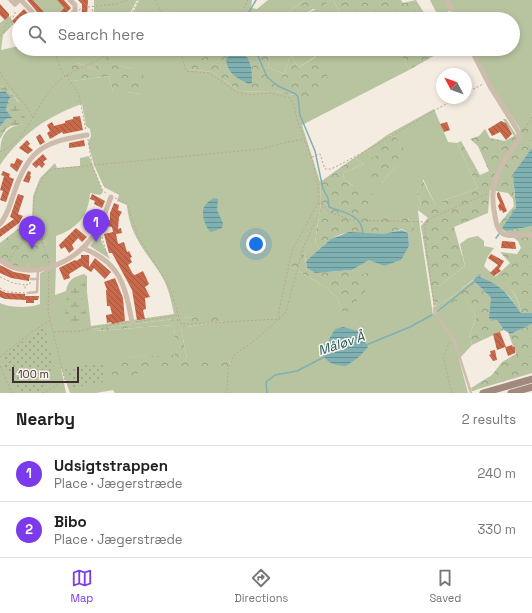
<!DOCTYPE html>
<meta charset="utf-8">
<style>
body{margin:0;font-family:"Space Grotesk",sans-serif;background:#f6f6f6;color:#202124}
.compass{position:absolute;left:436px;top:68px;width:36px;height:36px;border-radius:50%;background:#fff;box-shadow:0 2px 6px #0003;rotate:311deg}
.scale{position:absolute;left:12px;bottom:10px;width:67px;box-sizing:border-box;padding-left:4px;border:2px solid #3b302b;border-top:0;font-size:11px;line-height:14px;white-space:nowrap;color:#3b302b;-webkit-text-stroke:3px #fbf5ee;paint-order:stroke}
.you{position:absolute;left:256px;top:244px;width:14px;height:14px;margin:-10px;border:3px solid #fff;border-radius:50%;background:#1a73e8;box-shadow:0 0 0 6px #1a73e833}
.badge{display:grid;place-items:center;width:26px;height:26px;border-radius:50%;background:#7c3aed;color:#fff;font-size:13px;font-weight:700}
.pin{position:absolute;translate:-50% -33px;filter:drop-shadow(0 1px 2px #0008)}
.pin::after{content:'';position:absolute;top:21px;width:14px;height:12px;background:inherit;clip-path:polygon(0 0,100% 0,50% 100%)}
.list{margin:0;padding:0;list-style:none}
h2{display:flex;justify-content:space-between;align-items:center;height:52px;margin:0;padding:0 16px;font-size:17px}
h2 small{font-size:13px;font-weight:400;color:#757577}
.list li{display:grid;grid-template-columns:26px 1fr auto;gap:12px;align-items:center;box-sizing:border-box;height:56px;padding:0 16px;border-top:1px solid #e0e0e0}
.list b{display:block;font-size:15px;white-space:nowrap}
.list p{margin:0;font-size:13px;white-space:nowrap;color:#757577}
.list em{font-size:13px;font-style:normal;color:#757577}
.icon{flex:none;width:22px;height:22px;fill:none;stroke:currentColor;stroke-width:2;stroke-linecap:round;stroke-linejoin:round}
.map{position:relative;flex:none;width:532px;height:393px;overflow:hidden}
.search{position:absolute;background:#fff;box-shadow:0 2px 6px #0003;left:12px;right:12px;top:12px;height:44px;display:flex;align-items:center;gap:10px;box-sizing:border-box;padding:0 14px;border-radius:22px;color:#757577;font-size:15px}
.sheet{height:164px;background:#fff}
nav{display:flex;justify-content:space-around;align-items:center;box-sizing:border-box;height:56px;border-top:1px solid #e0e0e0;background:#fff;font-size:11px;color:#757577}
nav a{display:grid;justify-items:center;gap:2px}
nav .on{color:#7c3aed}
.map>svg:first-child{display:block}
.green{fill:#b8c4a0;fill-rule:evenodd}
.forest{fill:url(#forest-crowns)}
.wetland{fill:url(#wetland-marsh)}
.park{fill:url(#park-dots)}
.water{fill:url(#water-rules)}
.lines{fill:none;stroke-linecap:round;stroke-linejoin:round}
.stream{stroke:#7fb0b2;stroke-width:1.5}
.building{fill:url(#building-back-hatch)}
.path{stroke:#b9a596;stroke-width:1;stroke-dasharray:2 2;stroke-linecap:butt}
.service{stroke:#cdbbac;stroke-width:2.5}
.minor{stroke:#cdbbac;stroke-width:5}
.secondary{stroke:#a18a7d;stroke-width:7}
.labels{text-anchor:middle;stroke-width:3;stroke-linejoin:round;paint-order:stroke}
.water-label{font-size:13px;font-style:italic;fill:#1f5a5e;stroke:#fbf5ee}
</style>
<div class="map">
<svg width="532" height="393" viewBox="0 0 532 393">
<defs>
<pattern id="forest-crowns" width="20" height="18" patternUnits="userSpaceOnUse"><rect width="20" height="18" fill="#b8c4a0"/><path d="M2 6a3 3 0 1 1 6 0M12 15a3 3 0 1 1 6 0" fill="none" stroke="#97a083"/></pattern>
<pattern id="wetland-marsh" width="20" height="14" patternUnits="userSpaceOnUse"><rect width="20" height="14" fill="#b8c4a0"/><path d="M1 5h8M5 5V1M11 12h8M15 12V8" fill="none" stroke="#97a083"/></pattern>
<pattern id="park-dots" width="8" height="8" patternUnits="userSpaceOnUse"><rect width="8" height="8" fill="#b8c4a0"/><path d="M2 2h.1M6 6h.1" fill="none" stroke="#97a083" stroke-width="1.8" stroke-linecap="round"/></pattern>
<pattern id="water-rules" width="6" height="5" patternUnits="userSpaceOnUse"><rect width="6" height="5" fill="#7fb0b2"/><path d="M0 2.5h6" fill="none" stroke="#699091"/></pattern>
<pattern id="building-back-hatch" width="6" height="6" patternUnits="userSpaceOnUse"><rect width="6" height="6" fill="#c8694b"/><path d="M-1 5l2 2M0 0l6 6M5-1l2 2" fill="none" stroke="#a4573f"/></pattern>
</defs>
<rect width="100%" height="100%" fill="#f4ebe1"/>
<path class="green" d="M33,0H57L64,8L57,15H47Z
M94,0H137L127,19H92L94,10Z
M139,0H252L251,8L257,9L268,0H305L278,19H130Z
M331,0H333L344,19H296C308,12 320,8 331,0Z
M430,0H532V113L521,130L492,87L471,49H513V19H457L452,10L438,16Z
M9,16L14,23L3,35L1,50L19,46V49H218L202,58L189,59L188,69L213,72L240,92L276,91L290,95L298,93L316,56L298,68L291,54L284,74L268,67L270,57L257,49H398L409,70L302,125L320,182L321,203L315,243L320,249L306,261L304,253L292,267L327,288L338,299L342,311L357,276L352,270L369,259L384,266L409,246L408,233L415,230L408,218H370L363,186H353L343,178L344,172L364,164L354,158L376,143V156L382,183L391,171L410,159L395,136L387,135L434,109L448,142L457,143L478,188L443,201L444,210L435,204L423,179L417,194L421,203L418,211L420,228L433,315L465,295L476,317L470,334L472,345L459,359L468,393H115L113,390L96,393H70L61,368L66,393H0V303C10,308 30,308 40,304V273L56,266L55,295L66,291C68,280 73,277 84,274L87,276V292L91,326L174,314C171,300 168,285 160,273C145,251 129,234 127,205L117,201L119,195L104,187L94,165L88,143L91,136L90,129L86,126L82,104C47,116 21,135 0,165C0,141 0,127 24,124L18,101L6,87L0,86V23ZM77,63L93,69L121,66L134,69L140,94L127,92H113L109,76L72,81L64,73ZM223,316V321L181,328L187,359H230L229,366H143L124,357L176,356L174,325L95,331L92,329L182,318Z
M89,156L103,192L100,195L90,193C89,215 77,229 56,236V263L43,268L28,269L29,264L47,245L32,218L33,196L40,178L55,163L57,168L80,166V158Z
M102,226L101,240L110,259L90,246Z
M478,236L484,241V246L494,248L488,256L484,266C499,282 518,288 521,313L509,296L477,276L457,293L434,308L439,300V286L465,266L460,244L468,238Z"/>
<path class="forest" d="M305,0H331L319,9H313L296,19H278Z
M333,0H401L403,3L416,0L428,19H344Z
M217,49H257L270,57L268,67L284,74L291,54L298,68L317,56L330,82L304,99L298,93L290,95L276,91L240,92L213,72L188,69L186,63L189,58H202Z
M398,49H446L409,70Z
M109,55L118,58L121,66L134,69L150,80L147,91L140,94L127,92H113L109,76L72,81L64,73L68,65L77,63L93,69Z
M532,113V148L514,189L516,208L503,226L507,231L532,226V313H521C519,294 509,287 494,278L510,263L500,252L517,254L521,248L518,241L500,228L499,224L514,206L513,199L508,193L490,190L488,213L454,227L465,266L439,286V300L434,307L421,226L428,218L418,210L421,203L417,194L422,179L435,204L443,209V201L478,188L457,143L461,141L480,175L489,171L478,146L470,139L479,136L485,129L490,138L505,141L514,136L503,119H506L516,135Z
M387,135L395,136L411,159L391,171L382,183L375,184L369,168L370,159L376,156V143Z
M354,158L364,164L344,172L343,178L353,186H363L374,195L370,218L407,217L416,231L408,233L402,229C396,231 390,233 384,234C353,237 347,223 320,249L315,243L321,203L320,182Z
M32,218L47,245L50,260L29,264L28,269L16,267L0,258V243Z
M295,253H304L307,268L315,273L352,270L357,275L368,273L371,285L346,313L342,311L338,299L327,288L292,267Z
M473,280L491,298L497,320L504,330L472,345L470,334L476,317L465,296L433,315L434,308L457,293Z
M223,315V321L181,328L187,359H230L229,366H143L131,382L111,374L124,357L175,355L174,325L94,331L92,329L182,318Z
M532,324V373L472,391L471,388L492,375L502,362L516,354L508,332L511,334Z"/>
<path class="wetland" d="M0,86L6,87C15,98 26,109 25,124L11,126L6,129L0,139V127L6,119L11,118L6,110L9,99L11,98L0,92Z
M83,280L86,285C81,296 81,302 86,313L78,324H72L65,315L67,292Z"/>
<path class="park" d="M44,325L54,368L45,390L37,393H18L1,358Z
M104,362V382L70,388L65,368Z"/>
<path class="water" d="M232,51H241C252,61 252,69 252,83L249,84C237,78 228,74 226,60Z
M5,91L11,98L9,99L6,110L12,118L6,119L0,127V92Z
M532,148V226L507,231L503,229V226L516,208L513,174Z
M214,198L218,199L217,210L223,223L222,228L211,232C205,228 201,214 204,207C206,203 210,200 214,198Z
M402,230L408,233L409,246L401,260L384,266L369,260L352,270L315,273L307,268L306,261L331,239L349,232L383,234Z
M477,276C500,284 507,293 521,313H532V324L511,334L504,330L497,320L489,319L491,298L473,280Z
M343,327L358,331L368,347L359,357L346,366C335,365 326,364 322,352L335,329Z"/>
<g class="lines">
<path class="stream" d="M245,19L256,0
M252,49L258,56L267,77L278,86L296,94L298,97L300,115L315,151L323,189L328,198L329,207C343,212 362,215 363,233
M496,238L499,234
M477,278L480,275
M438,311L475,281
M366,345L410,327L432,315
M267,393L266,382L275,375L297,371L324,357"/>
</g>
<path class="building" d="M27,0H33L47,15H57L64,8L57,0H64L71,8L60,19H43Z
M78,0H88L87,16L84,19H74L82,12V4Z
M0,4L9,14V16L5,20L0,15Z
M24,9L33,19H19V28L12,21Z
M80,116L83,130L63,134L62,132L50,139L47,133L50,131L47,125L52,122L54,126L65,123V121L73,119V117Z
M501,121L506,123L512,134L506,140L500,132L492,136L488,129Z
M447,122L450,130L444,132L440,124Z
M40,134L45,142L40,145L36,137Z
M27,140L30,144L28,146L33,150L28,154L19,148Z
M84,140L85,146L69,148V143Z
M43,154L47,159L43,162L45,164L42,168L39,165L36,168L32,164Z
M17,158L23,161L17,172L10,166L11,163L14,164Z
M3,171L10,174L9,177L14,179L6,202L0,200L3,191L0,190L4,176L1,175Z
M28,171L31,172L30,176H31L29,183L23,181Z
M499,192L507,211L503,213L502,210L500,211L498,206L500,203L497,196V193Z
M18,194L24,196L18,214L23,216L19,223L0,237V229L14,219L10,217Z
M92,194L105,201L102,208L94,204L95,201L90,199Z
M114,203L119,205L118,210L122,212L119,217L118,229L121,228L122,233L116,234L118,244L124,242L127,252L129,251L132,257L130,258L132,262L128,265L133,274L135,275L143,271L149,284L145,287L150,297L145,298L146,309L143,310L145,319L137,320L132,290L112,253H109L106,242L104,234L113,232L112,227L106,226L107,220H110V213Z
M88,212L97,220L94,226L84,222Z
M76,228L87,237L82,242L78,238L72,245L74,249L69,253L65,247L61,249L59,245Z
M502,241L515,242L516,249L501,248Z
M491,254L504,261L499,269L501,271L494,276L490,273L498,265L488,258Z
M81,255H89V267L95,258L111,272L105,279L94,268L91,272L82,266L69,274L70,278L64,280L59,268L75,260L76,261L81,258Z
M0,265L14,272L30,275L29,281L11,278L0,273Z
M115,278L123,298L125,321L112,324L111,322L107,323L106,315L112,314L110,306H107L106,290H107L104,282Z
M0,290L6,293L25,294V296H39L38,300H34V303H26V300L5,299L0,297Z
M500,332L506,347L512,345L513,347H515V353L508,356L505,347L497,350L493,334Z
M495,350L497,360L493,361L489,355L491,354L490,351Z"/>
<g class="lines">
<path class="path" d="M155,0L165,19
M88,7L116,4L128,0
M79,10L82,8
M91,19L93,8
M129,19L138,0
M238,19L248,0
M3,32L8,19L13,15
M0,36L13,24L9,20L14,16L16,10
M54,49L61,70L65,76
M180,49L186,71L209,73L237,92L250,95L270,93L290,98L294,106L298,123L313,162L318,185L319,195L318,203L292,250L279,311V319L254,341L234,355L228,369L227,393
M183,53C196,57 202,55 214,49
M0,72C9,90 25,100 33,118
M67,75L79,95L86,130
M466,93L483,84
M523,132L532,117
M88,139L92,165L103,191L107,194
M0,152C31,138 35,102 59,81C74,67 97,66 111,49
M312,157L320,154L325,169H331C374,148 414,121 457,98
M115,198L127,204L138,236L171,290L181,324H189L279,319L286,312L303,248L323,205
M318,203L322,204L329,212L352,220L427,222
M101,233L107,255
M9,261C16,246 24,241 38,235
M49,263C47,249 40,241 36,228C30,209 35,178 53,169L261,149C270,147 299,138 305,140
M49,272L48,311L65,381
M0,277L13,283L25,285V290
M26,285L30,284V282
M0,288L7,292L25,293
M434,305L425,238V225L433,217L487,194
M136,322L179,315
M54,332L80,331L91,328L127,323
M450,342L443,357L452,393
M0,357L33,331L49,321
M0,366L12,393
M42,393L52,389L64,378"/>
<path class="service" d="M31,279H38
M28,293L37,292L38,271
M434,308L436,314L455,342L471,393"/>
<path class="minor" d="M11,0L15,4L19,0
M21,0L39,19
M447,0L456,19
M67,19L75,11V5L70,0
M471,49L491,88L518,131L520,137C501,166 487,181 495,216C496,222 497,229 502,233C508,238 524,234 532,235
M0,224C8,215 10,204 14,193C28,150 43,142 87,135
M83,248C121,263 125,286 132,322
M0,260C29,283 74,264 93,236C102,224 106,210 111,197"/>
<path class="secondary" d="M483,393L532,379
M511,393L532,387"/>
</g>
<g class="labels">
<g class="water-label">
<text transform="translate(341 343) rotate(-18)" y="5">Måløv Å</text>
</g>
</g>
</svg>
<svg class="compass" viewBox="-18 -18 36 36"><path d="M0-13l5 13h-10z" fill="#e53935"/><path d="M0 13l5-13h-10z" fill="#757577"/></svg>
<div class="scale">100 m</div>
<div class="you"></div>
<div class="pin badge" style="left:96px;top:242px">1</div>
<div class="pin badge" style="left:32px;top:249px">2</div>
<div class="search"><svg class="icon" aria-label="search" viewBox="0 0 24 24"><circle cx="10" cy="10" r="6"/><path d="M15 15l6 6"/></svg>Search here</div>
</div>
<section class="sheet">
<h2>Nearby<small>2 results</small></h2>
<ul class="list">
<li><span class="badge">1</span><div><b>Udsigtstrappen</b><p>Place · Jægerstræde</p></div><em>240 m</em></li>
<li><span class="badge">2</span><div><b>Bibo</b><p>Place · Jægerstræde</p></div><em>330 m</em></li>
</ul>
</section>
<nav>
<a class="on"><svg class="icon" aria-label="map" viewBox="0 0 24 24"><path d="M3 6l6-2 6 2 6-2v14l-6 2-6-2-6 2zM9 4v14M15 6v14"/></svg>Map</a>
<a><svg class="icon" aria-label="directions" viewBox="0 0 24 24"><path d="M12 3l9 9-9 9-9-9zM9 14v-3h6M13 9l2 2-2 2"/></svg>Directions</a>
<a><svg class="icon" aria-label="saved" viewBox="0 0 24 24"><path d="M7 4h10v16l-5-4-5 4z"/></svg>Saved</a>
</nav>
